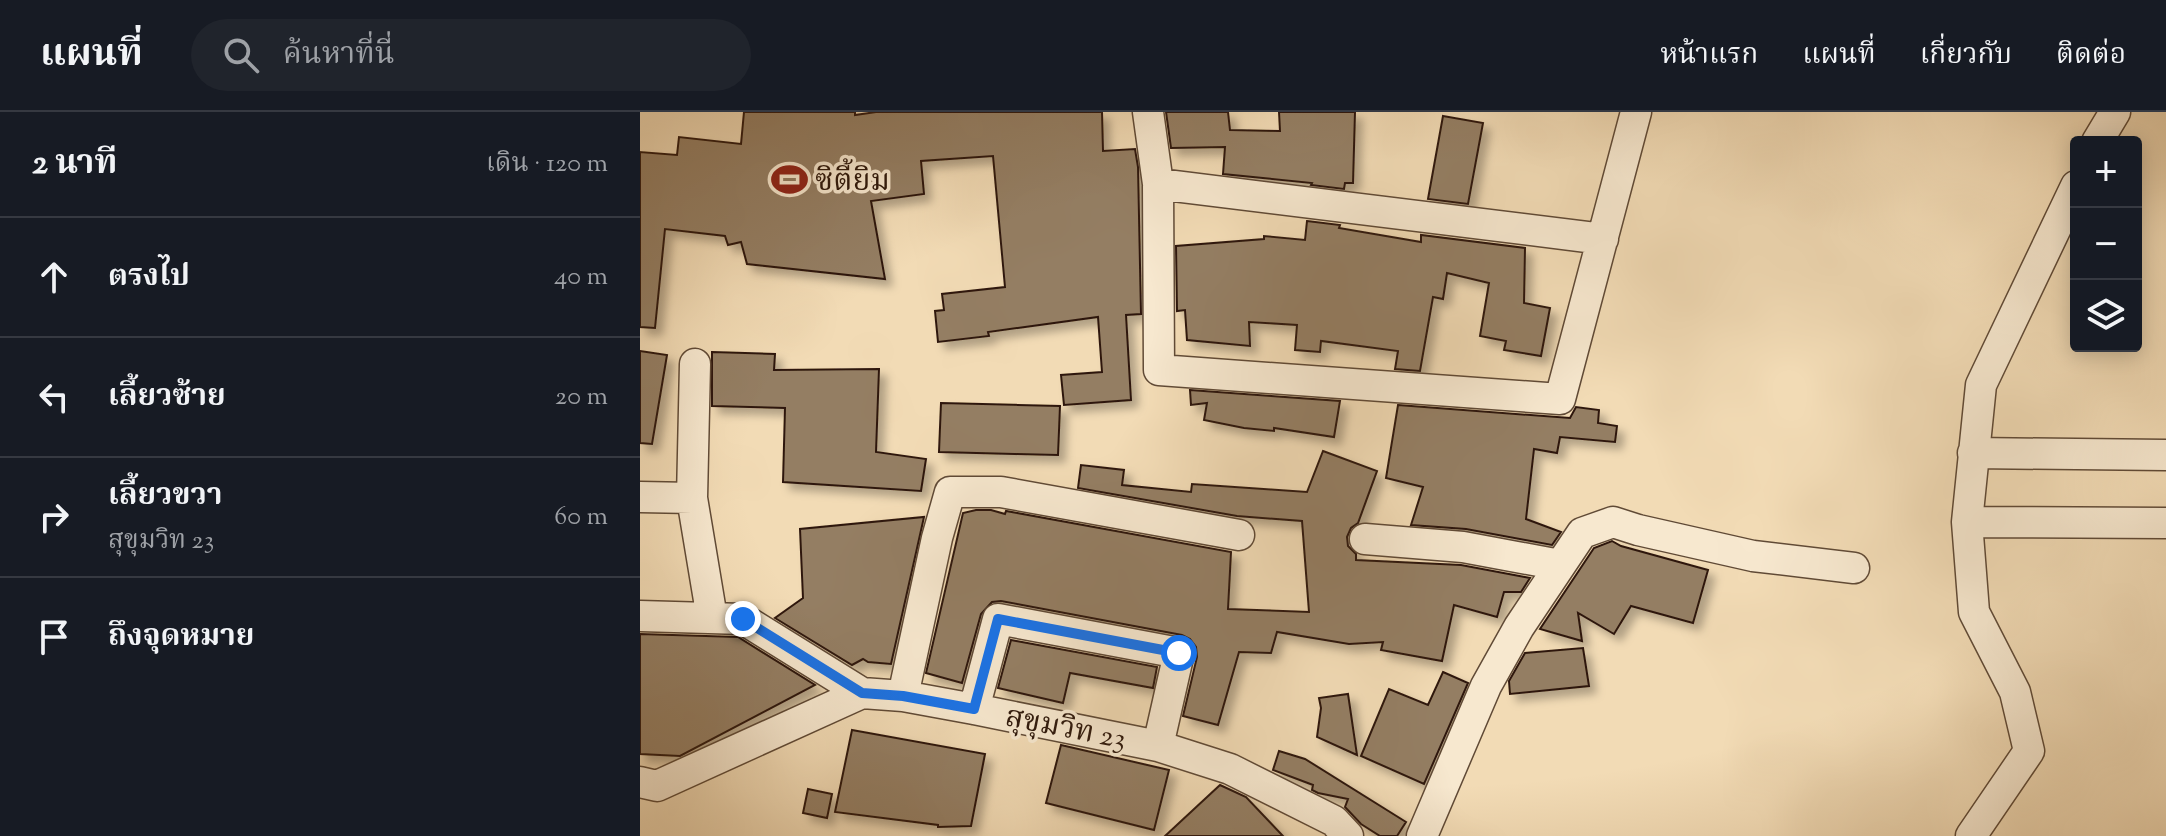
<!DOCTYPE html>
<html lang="th">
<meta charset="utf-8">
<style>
body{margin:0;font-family:"Sorts Mill Goudy","Noto Serif Thai",serif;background:#20242c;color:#f1f3f6}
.controls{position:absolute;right:24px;top:24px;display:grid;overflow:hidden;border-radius:8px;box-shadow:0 4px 20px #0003}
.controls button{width:72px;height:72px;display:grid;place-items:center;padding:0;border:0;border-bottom:2px solid #363941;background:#171b24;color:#f1f3f6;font:40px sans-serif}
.stop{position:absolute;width:24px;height:24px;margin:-18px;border:6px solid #1a73e8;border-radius:50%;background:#fff}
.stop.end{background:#1a73e8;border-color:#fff;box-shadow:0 2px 8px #0008}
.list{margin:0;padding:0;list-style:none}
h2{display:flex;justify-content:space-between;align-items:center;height:104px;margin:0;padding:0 32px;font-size:34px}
h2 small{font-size:26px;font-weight:400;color:#9ea1a6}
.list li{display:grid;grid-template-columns:52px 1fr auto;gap:24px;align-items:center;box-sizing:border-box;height:120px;padding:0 32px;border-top:2px solid #363941}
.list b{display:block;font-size:30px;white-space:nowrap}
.list p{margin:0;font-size:26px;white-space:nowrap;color:#9ea1a6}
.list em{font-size:26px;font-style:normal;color:#9ea1a6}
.icon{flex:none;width:44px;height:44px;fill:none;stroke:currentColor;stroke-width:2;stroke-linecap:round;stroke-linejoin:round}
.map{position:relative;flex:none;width:1526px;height:724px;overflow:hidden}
header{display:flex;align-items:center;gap:48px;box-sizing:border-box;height:112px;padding:0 40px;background:#171b24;border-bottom:2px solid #363941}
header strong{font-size:38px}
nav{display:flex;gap:44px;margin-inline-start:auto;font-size:28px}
.search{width:560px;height:72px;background:#20242c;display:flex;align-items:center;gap:20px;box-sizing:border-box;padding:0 28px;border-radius:44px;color:#9ea1a6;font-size:30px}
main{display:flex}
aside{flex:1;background:#171b24}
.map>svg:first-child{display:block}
.building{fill:#947e64;stroke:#2f190c;stroke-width:2;filter:url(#shadow)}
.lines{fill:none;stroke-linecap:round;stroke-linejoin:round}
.minor-casing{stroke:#604a36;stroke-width:33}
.minor{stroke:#f7e8cf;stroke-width:30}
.route{stroke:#1a73e8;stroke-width:10}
.labels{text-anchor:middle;stroke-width:7;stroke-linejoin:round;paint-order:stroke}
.poi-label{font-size:30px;fill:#2f190c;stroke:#f7e8cf;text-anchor:start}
.street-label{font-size:30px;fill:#2f190c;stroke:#f7e8cf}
</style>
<header>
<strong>แผนที่</strong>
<div class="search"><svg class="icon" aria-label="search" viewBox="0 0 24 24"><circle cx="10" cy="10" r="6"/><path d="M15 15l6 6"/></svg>ค้นหาที่นี่</div>
<nav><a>หน้าแรก</a><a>แผนที่</a><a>เกี่ยวกับ</a><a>ติดต่อ</a></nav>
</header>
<main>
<aside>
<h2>2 นาที<small>เดิน · 120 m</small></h2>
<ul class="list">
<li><svg class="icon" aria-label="ahead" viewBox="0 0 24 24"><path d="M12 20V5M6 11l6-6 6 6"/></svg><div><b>ตรงไป</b></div><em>40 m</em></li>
<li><svg class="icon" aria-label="left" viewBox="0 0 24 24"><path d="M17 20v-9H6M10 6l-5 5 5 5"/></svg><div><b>เลี้ยวซ้าย</b></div><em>20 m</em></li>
<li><svg class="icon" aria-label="right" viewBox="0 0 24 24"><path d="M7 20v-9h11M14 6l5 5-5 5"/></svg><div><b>เลี้ยวขวา</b><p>สุขุมวิท 23</p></div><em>60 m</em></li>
<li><svg class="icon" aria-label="arrive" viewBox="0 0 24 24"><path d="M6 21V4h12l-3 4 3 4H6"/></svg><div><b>ถึงจุดหมาย</b></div></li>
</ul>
</aside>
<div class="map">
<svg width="1526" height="724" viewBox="0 0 1526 724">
<defs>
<filter id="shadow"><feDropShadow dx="7" dy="7" stdDeviation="4" flood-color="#0004"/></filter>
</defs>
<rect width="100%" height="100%" fill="#f2dbb5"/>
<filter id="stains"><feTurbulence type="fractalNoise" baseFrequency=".0025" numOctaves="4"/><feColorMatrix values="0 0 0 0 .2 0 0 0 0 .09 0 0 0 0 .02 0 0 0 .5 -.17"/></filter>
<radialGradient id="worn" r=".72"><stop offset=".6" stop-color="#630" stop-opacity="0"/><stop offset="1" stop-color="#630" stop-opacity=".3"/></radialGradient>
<path class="building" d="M104,0H215V3L236,0H462L463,39L495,37L498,55L501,202L486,203L491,288L424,293L421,263L462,260L458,205L348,220L349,224L298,230L295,199L304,198L302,182L365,175L353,44L281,49L284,82L231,89L245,167L107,152L101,130L88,133L85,124L25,117L15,216L0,215V40L37,43L39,25L101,32Z
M526,0H588L590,18L640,19L639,0H715L713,71H705L704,77L671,73L672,71L583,62L585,35L531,36Z
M803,4L843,11L828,92L788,87Z
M667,109L700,113L699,116L781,130V123L885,136L884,191L910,196L901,244L864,238L866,229L840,224L849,171L807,161L803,187L793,185L780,259L755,257L758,239L681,229L680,240L655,238L657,213L609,210L610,234L547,228L545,198L537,199L536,134L624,127V124L665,128Z
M0,239L27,243L12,332L0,331Z
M72,240L135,242L134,258L239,257L236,340L286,347L281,379L143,370L145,296L72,294Z
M550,278L700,289L694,325L634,316V319L604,316L564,308L567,291L551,293Z
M301,291L420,294L418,343L299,340Z
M758,293L930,306L936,295L959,298L958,311L977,314L975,330L920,325L917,341L894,337L886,407L921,420L912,433L826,417L771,413L783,375L746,366Z
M683,339L737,359L718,411L711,416L707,425L708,434L716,442V448L821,453L890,466L881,480H864L857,505L814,493L802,549L741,538L743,530L709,532L637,520L631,541L599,540L578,613L543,604L557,545L556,535L550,527L542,523L361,489L352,490L341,502L322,571L286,561L323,401L336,398H351L365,402L366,399L591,440L588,497L669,500L662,409L597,404L438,376L441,353L484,358L482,373L551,380L552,372L667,380Z
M284,405L251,552L228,550L223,547L212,553L135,506L163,486L160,417Z
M972,429L981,434L1068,458L1053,511L991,494L974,522L938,501L942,529L900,517L954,436Z
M0,522L98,525L175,573L40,644L0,642Z
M371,528L517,555L513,576L430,561L423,591L358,576Z
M943,536L949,574L870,582L869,569L885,541Z
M803,560L828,571L784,672L721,644L749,577L788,593Z
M708,582L717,643L677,625L681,596L679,586Z
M212,618L345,642L331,714L298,715V713L195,700Z
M421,633L529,658L514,718L406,691Z
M639,639L665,647L766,710L757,724H740L721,712L705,695L708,687L678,681L672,678L673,673L633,658Z
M580,673L606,685L643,724H525Z
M168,677L192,682L187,706L163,701Z"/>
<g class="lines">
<defs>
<path id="minor" d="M508,0L518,72L519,258L920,287L996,0
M1457,30L1475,0
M518,72L963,127
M55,252L52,386L72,506
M1333,341L1526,343
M0,385L52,386
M1327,410L1526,411
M725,427L823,435L920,453
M0,504L103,507L222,581L263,584L334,597L518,634L590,657L694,709L708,724
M263,584L297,426L310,380H361L599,423
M334,597L358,507L539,541L518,634
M0,670L17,674L222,581
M782,724L846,574L879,515L942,421L973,410L998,418L1113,444L1214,456
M1331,724L1389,639L1375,580L1334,500L1327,410L1341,273L1436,74"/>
</defs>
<use href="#minor" class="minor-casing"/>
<use href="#minor" class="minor"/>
</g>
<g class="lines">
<path class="route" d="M103,507L222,581L263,584L334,597L358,507L539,541"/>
</g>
<defs>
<symbol id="stadium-bare" viewBox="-9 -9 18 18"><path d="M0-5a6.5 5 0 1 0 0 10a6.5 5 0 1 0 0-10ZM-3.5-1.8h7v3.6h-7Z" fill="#8f2418" stroke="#f7e8cf" stroke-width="2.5" paint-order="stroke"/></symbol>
</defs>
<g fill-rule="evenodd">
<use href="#stadium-bare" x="124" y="42" width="51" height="51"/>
</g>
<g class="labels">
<g class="poi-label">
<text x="175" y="78">ซิตี้ยิม</text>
</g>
<g class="street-label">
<text transform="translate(426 615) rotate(11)" y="10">สุขุมวิท 23</text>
</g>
</g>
<rect width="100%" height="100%" filter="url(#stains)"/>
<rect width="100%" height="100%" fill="url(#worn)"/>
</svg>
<div class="controls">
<button>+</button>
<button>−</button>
<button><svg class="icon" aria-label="layers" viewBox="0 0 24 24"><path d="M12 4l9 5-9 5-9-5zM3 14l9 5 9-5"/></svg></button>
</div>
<div class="stop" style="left:539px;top:541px"></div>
<div class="stop end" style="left:103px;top:507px"></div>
</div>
</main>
